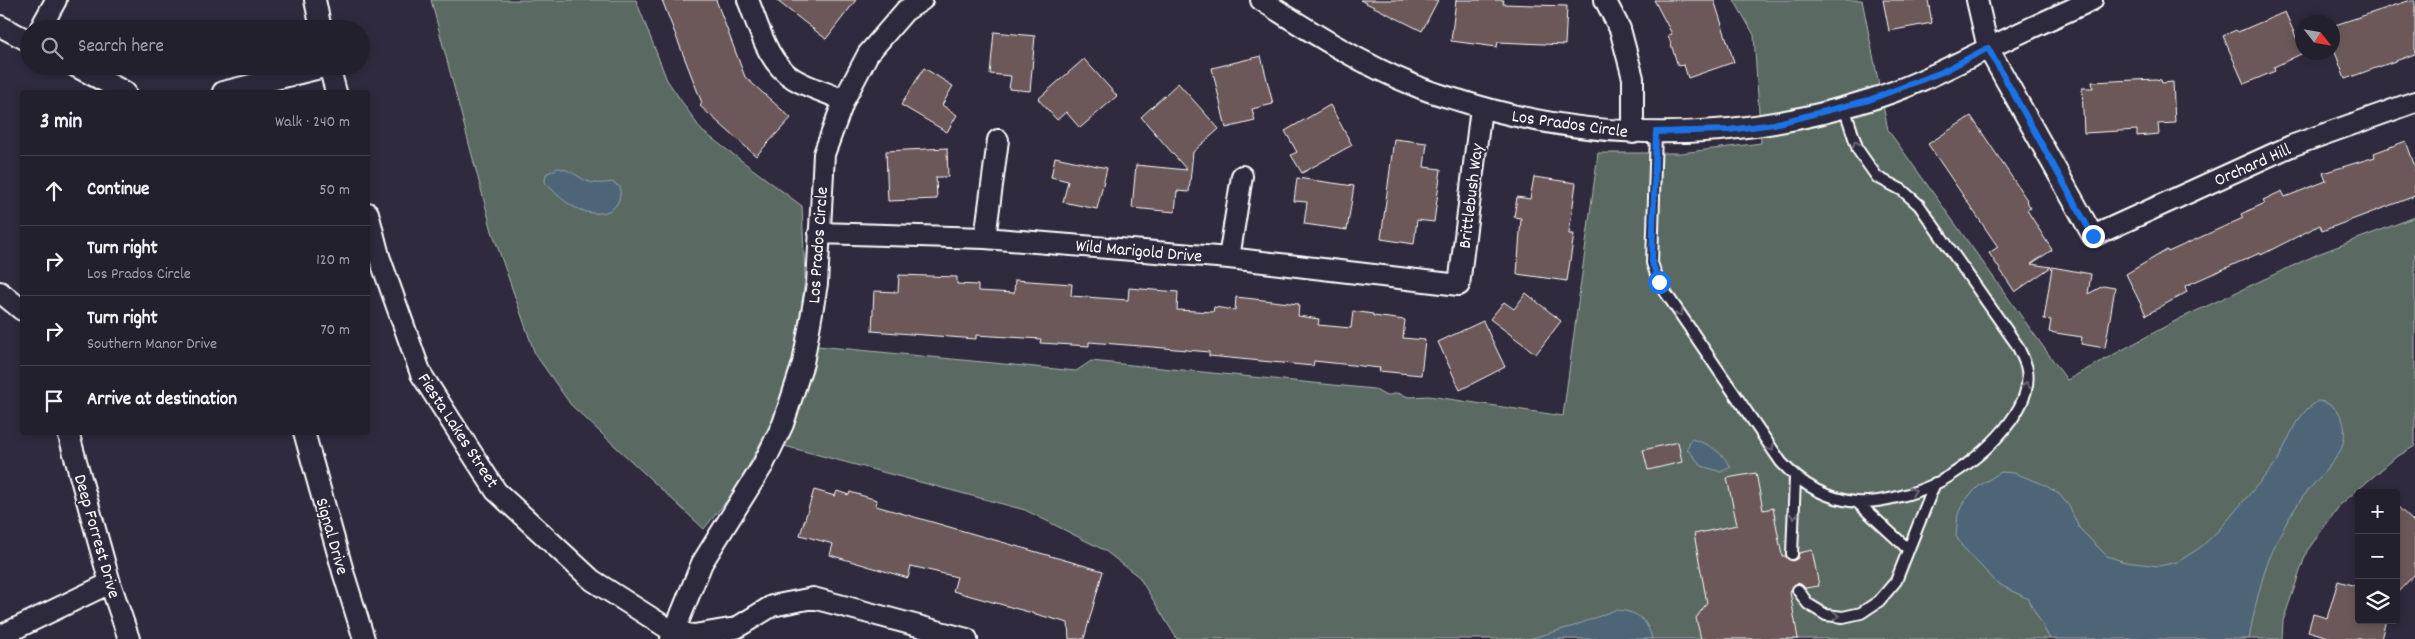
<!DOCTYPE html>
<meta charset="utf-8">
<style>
body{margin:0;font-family:Dekko,sans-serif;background:#2f2d3a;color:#f1f3f6}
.controls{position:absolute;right:15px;bottom:15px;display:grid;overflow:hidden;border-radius:5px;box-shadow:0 2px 8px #0003}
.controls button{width:45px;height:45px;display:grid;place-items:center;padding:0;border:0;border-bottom:1px solid #403e4a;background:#23202e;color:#f1f3f6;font:25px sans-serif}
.compass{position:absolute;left:2295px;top:15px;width:45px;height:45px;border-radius:50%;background:#23202e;box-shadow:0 2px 8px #0003;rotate:121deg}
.stop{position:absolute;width:15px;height:15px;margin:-11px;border:4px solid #1a73e8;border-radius:50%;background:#fff}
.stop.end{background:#1a73e8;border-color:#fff;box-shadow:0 1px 5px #0008}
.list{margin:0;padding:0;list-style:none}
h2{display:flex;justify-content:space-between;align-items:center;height:65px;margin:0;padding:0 20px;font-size:21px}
h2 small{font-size:16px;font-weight:400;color:#a3a3aa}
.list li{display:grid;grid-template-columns:32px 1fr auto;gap:15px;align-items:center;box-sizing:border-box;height:70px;padding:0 20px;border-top:1px solid #403e4a}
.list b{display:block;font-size:19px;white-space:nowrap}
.list p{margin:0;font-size:16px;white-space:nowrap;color:#a3a3aa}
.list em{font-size:16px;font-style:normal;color:#a3a3aa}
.icon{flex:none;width:28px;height:28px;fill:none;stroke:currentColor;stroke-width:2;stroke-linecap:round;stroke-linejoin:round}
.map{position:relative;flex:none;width:2415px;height:639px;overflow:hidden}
.search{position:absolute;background:#23202e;box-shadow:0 2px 8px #0003;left:20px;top:20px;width:350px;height:55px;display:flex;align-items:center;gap:12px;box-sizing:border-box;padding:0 18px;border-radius:28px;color:#a3a3aa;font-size:19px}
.panel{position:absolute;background:#23202e;box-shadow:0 2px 8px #0003;left:20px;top:90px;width:350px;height:345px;border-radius:5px}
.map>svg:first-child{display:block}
.green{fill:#5a6b62;stroke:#acb5b0}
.water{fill:#4d6577;stroke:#94a3ad}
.building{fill:#6c5959;stroke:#fff}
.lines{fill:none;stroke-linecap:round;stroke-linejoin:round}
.lane-casing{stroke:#fff;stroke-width:14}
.street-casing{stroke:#fff;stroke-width:24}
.lane{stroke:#2f2a3d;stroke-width:10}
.street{stroke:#2f2a3d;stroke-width:20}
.oneway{stroke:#6d6a77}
.route{stroke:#1a73e8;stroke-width:6}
.labels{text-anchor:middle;stroke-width:4;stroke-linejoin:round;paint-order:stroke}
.street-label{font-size:18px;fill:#fff;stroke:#2f2a3d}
</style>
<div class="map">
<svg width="2415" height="639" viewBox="0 0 2415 639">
<rect width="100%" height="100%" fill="#2f2a3d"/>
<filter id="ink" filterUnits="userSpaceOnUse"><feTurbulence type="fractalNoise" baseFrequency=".02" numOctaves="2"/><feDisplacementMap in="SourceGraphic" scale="10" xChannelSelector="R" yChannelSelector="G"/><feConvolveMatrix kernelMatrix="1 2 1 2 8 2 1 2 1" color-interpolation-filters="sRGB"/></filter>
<g filter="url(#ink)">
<path class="green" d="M431,0H636L667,80L702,131L802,206L805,278L797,344L1076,371L1091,361L1374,389L1386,396L1397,393L1409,397L1429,396L1563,416L1598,153H1681L1761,143L1754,35L1734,0H1862L1888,130L2067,380L2179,319L2318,254L2415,217V446L2395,458L2340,505L2307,551L2283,621L2282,639H1177L1139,577L1104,550L1025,510L762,440L736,489L704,529L571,405L535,354L492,231Z"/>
<path class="water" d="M558,168C581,171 580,188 612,182L620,187C623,215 596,218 576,208C564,202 554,192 545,182L546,174Z
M2318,401C2341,404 2349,425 2342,447C2338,459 2311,486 2302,498C2269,546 2259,583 2249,639H2050L2028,599L1997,583L1962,546L1956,536L1958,514L1964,501L1979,486L2001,472L2014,473L2043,484L2059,494L2069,506L2079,528L2107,556L2125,562L2159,566L2178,562L2201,547L2219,530L2277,462L2296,423L2307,409Z
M1691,439C1710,444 1721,451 1731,467L1721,472L1702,466L1687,449Z
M1615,610C1636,611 1647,618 1652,639H1529L1574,626Z"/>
<path class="building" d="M662,0H716L745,77L791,118L756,156L700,106L702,103Z
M776,0H856L826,39Z
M1360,0H1438L1422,31Z
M1456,0H1504L1503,4L1567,6L1565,45L1498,42L1497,47L1451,41Z
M1654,0H1714L1734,62L1688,78L1684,65L1678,66L1668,35L1672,34Z
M1883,0H1928L1932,23L1889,31Z
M2411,0H2415V54L2345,79L2332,44V26Z
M2285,12L2303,53L2274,67L2275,71L2244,84L2223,36L2236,30L2238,32Z
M994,32L1035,36L1030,91L1009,89L1011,76L990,74Z
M1261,56L1273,104L1252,109L1255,121L1226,128L1212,68Z
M1084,59L1117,96L1080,128L1066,112L1057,120L1038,99Z
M924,68L953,86L942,105L957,115L947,132L901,105Z
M2156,79L2161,80L2162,83L2173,82L2175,123L2158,124L2159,134L2137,136V130L2084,133L2082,88H2093L2092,82Z
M1178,83L1219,129L1193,152L1189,192L1177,191L1175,212L1132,208L1136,165L1187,170L1141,117Z
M1330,105L1352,145L1302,173L1291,155L1297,152L1285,131Z
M1971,116L2027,200L2026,201L2031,208L2027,210L2052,250L2031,264L2051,267L2015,292L1989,253L1998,247L1928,144Z
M1394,139L1427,143L1424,167L1441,169L1434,222L1417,220L1414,244L1381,239Z
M2406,141L2415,167V196L2322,231L2320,225L2261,255L2260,253L2185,286L2187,292L2146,315L2126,274L2167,250L2168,252L2243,218L2241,214L2265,203L2263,200L2282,191L2285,197L2326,181L2323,173L2375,157L2374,153Z
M947,148L948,177H936L937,199L888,201L886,151Z
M1055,157L1107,168L1097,209L1063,202L1068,181L1051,177Z
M1534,177L1576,183L1569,234H1574L1567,281L1517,274L1521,218L1514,217L1517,197L1530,199Z
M1297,178L1354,186L1347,230L1304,224L1307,202L1294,201Z
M2052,267L2091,274L2088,294L2103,286L2115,288L2105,348L2081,344L2082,337L2049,332L2051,320L2044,319Z
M899,275L957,277V284L978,285V291L1014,293L1015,280L1072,284L1071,296L1128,300L1129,288L1178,292L1177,310L1213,312L1214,307L1235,310L1236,297L1299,304L1298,316L1319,319L1318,325L1351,328L1353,311L1373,314V316L1405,320L1403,338L1425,340L1421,375L1379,371L1380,368L1314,361L1313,366L1209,356V352L1153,347L1089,342V346L1040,343L1041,339L976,335V339L872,331L874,291L898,292Z
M1526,293L1561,321L1536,354L1490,319L1504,302L1514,309Z
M1483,321L1505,367L1460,390L1438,342Z
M1678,442L1682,462L1648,470L1643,450Z
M1756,473L1763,510L1773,508L1782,556H1786L1792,561L1798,558L1799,553L1812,550L1819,586L1805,588L1797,583L1790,592L1798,639H1701L1696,618L1707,603L1694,534L1737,525L1727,478Z
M814,490L835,496L837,491L849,495L850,492L877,500L876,506L1103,571L1084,639H1069L1068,623L953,591L957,577L911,566L908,578L830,555L833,544L800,535Z
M2396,505L2415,523V574L2396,594Z
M2338,581L2359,587V620H2386L2381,639H2335L2308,631L2313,614L2327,618Z"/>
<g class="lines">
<defs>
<path id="lane" d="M1656,132L1652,263L1659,283L1781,462C1801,484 1826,499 1856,502C1879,504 1917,493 1937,483C1973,465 2034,414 2027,370C2026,362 2020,352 2017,345L1919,205L1902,190L1877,177L1858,150L1844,107
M1857,502L1908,549
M1792,554L1795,478
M1798,590L1808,604L1826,615L1843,617L1861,613L1879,601L1896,581L1935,483"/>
<path id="street" d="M315,0L321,29
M748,0C759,27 767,63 794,79C809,88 828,93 844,100
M1261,0C1311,32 1361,64 1416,86C1429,92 1444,96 1458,100C1591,143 1735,143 1869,100C1910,88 1948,68 1987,49C2021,32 2057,16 2092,0
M1605,0L1620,29L1633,78V133
M1977,0L1988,48L2093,236L2291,146L2415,102
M0,26L29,41
M40,29L56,0
M75,66L125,92
M329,66L336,92
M223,92L328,66
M368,213L379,256L421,374L496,491L592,580L672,631L694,635L736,628L772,606L813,598L967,639
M819,233L985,238L1229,258L1459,285L1481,108
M985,238L998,140
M1229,258L1242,176
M0,292L22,310
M68,432L110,583L129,639
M304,432L344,575L364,639
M0,636L110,583
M671,639L702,563L763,465L783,424L803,363L817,284L824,154L844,100L868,54L905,11L922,0"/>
</defs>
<use href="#lane" class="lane-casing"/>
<use href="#street" class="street-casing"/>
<use href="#lane" class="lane"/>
<use href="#street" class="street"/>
</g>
<defs><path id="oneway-chevron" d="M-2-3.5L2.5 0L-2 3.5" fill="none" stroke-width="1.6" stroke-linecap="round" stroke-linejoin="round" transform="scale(1.25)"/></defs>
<g class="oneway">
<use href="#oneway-chevron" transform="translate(1856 144) rotate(-110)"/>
<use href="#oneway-chevron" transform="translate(1680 313) rotate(56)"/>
<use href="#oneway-chevron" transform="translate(2026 385) rotate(-83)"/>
<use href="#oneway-chevron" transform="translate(1771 448) rotate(56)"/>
<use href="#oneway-chevron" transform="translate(1913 491) rotate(-20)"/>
<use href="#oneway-chevron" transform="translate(1794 516) rotate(93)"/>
<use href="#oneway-chevron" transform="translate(1836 616) rotate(4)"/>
</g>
</g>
<g class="lines" filter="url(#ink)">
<path class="route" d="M1659,282L1652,262L1656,132L1729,130L1774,124L1869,100L1942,72L1988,48L2093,236"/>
</g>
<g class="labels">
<g class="street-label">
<text transform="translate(1570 123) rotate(8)" y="6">Los Prados Circle</text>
<text transform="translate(2252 164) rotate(-24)" y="6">Orchard Hill</text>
<text transform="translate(1470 196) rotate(-83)" y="6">Brittlebush Way</text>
<text transform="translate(817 245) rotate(-86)" y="6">Los Prados Circle</text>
<text transform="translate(1139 250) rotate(5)" y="6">Wild Marigold Drive</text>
<text transform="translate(459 430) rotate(57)" y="6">Fiesta Lakes Street</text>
<text transform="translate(98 536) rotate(74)" y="6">Deep Forrest Drive</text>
<text transform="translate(333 536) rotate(74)" y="6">Signal Drive</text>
</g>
</g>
</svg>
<div class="controls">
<button>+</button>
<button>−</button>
<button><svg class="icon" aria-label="layers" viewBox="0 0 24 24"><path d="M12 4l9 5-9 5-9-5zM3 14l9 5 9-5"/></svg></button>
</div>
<svg class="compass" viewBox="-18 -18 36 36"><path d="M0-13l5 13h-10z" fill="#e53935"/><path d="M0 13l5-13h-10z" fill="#a3a3aa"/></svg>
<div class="stop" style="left:1659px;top:282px"></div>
<div class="stop end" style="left:2093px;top:236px"></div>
<div class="search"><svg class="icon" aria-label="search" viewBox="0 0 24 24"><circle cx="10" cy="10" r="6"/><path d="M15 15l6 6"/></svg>Search here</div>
<section class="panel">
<h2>3 min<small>Walk · 240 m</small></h2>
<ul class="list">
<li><svg class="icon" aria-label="ahead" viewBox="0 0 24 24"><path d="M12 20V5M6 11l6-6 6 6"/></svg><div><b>Continue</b></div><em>50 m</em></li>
<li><svg class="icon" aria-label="right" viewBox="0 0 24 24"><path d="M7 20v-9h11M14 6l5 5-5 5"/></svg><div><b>Turn right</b><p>Los Prados Circle</p></div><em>120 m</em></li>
<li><svg class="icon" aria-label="right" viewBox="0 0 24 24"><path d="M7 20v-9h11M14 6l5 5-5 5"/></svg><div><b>Turn right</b><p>Southern Manor Drive</p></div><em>70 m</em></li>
<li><svg class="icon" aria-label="arrive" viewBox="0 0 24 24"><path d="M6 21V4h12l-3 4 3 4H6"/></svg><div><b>Arrive at destination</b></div></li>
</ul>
</section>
</div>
